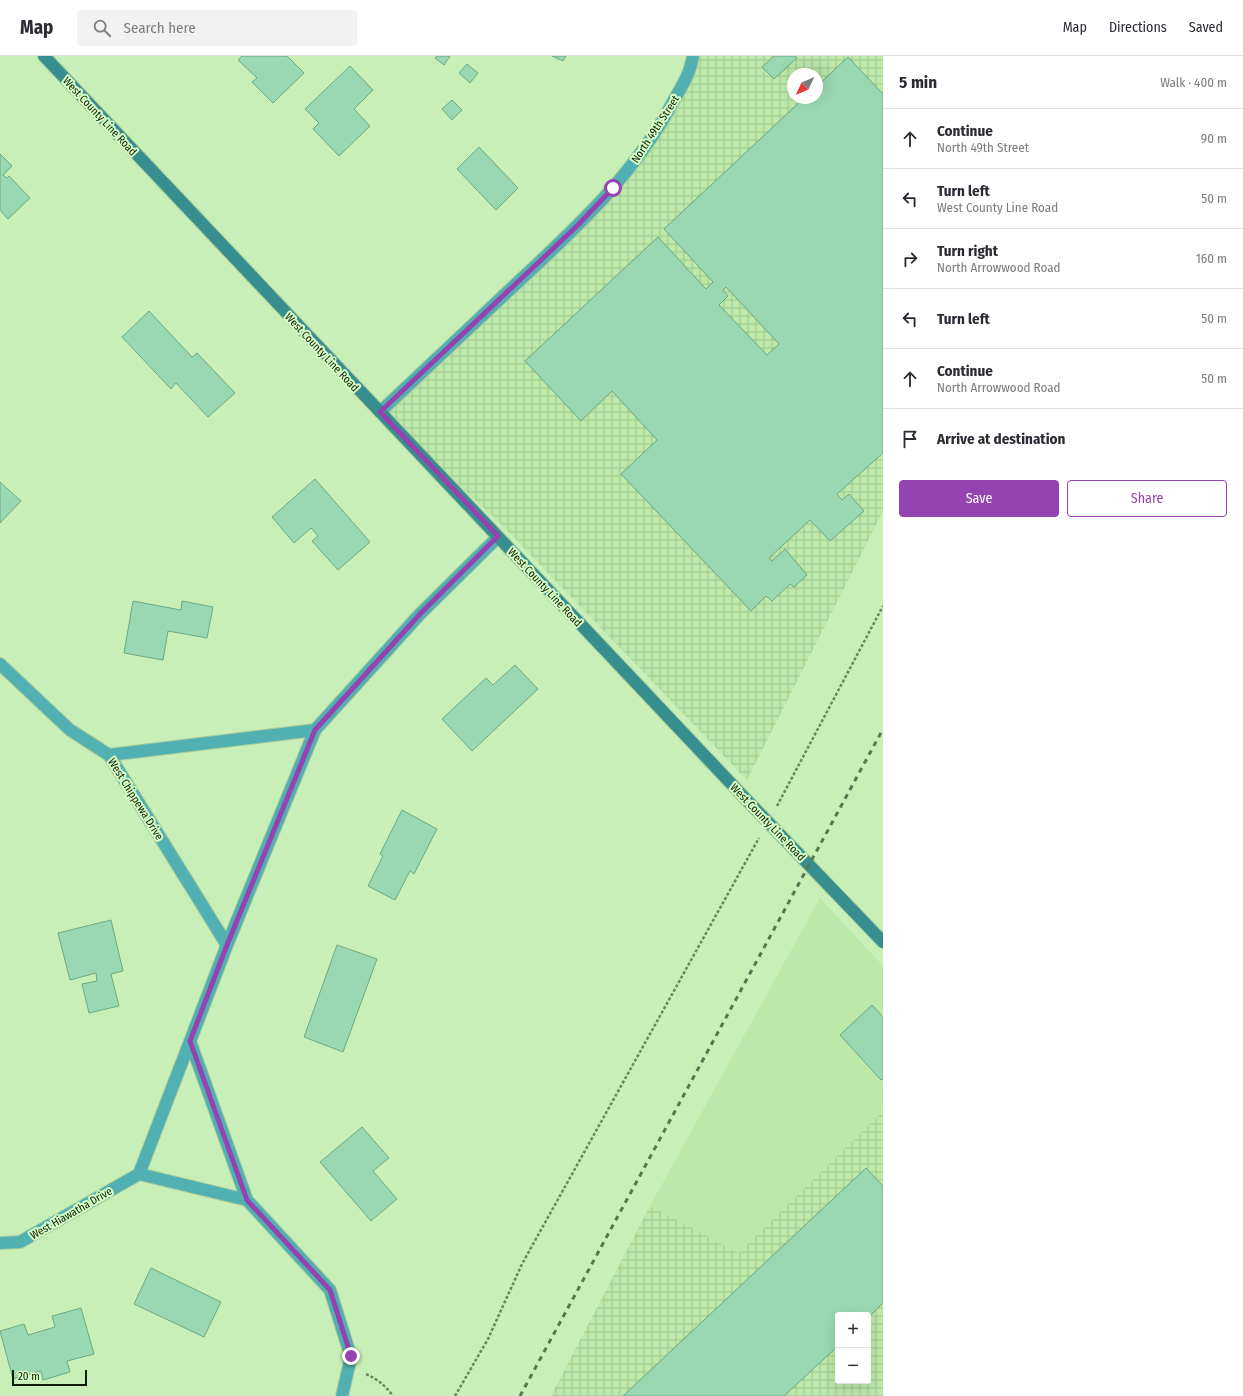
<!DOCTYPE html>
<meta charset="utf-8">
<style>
body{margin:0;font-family:"Fira Sans Condensed",sans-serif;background:#f2f2f3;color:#2b2b33}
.controls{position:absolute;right:12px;bottom:12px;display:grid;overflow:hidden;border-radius:4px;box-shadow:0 4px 16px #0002}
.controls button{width:36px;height:36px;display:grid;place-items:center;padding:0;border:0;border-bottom:1px solid #e1e1e2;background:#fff;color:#2b2b33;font:20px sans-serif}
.compass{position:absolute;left:787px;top:12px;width:36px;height:36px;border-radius:50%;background:#fff;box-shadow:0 4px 16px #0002;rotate:226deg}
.scale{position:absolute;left:12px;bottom:10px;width:75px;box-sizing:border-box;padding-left:4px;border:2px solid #0f1d08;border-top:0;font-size:11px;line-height:14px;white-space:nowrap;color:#0f1d08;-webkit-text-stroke:3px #d5fdc4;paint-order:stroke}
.stop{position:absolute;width:12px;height:12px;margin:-9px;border:3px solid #9643b2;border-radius:50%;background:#fff}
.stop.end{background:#9643b2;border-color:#fff;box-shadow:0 1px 4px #0008}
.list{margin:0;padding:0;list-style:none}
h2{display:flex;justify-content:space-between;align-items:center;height:52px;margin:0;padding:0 16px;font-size:17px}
h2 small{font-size:13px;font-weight:400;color:#7c7c81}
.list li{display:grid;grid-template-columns:26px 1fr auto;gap:12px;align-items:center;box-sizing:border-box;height:60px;padding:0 16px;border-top:1px solid #e1e1e2}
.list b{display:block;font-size:15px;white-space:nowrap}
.list p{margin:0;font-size:13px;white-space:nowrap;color:#7c7c81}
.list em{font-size:13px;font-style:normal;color:#7c7c81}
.actions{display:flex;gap:8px;padding:12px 16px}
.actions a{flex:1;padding:9px 0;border:1px solid #9643b2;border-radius:4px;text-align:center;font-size:14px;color:#9643b2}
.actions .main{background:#9643b2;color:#fff}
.icon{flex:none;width:22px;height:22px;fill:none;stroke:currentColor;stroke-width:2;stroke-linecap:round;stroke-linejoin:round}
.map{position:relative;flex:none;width:883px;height:1340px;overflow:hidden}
header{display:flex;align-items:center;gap:24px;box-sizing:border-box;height:56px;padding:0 20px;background:#fff;border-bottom:1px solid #e1e1e2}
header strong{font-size:19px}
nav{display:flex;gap:22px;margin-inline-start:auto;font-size:14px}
.search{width:280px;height:36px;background:#f2f2f3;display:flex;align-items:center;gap:10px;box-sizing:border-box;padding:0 14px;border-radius:4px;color:#7c7c81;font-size:15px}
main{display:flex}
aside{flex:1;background:#fff}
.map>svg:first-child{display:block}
.built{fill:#bce8a9}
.industrial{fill:url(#industrial-grid);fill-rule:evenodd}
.building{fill:#99d8b0;stroke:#6daa84;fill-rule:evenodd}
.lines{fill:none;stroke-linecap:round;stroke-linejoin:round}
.street-casing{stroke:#aacd9b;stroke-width:14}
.secondary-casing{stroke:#aacd9b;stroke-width:14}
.path{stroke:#6c8660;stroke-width:2.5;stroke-dasharray:3 2;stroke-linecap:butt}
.street{stroke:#50b0b2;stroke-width:12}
.secondary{stroke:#378e8f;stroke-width:12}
.rail{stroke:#5c7451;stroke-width:3;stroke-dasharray:5 5;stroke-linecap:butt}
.route{stroke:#9643b2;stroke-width:5}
.labels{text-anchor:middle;stroke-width:4;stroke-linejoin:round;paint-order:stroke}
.street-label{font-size:11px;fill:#0f1d08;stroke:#d5fdc4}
</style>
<header>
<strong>Map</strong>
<div class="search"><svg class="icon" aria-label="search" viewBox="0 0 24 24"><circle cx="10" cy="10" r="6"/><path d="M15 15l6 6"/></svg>Search here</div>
<nav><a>Map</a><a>Directions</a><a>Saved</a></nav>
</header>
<main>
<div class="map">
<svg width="883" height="1340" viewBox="0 0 883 1340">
<defs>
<pattern id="industrial-grid" width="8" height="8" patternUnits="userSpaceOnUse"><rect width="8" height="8" fill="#bce8a9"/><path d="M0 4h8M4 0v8" fill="none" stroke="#a0c790"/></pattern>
</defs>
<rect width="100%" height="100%" fill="#c8efb7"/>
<path class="built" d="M820,842L883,910V1055L739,1197L650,1150Z"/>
<path class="industrial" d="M693,0H883V455L747,724L503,470L380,356L577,170L641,98ZM793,18H817V42H793Z
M883,1055V1340H551L650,1150L739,1197ZM838,1259H868V1325H838Z"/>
<path class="building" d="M242,0H287L304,17L273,47L252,26L257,22L238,4Z
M437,0H450L444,9L435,2Z
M552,0H566L563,5Z
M774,0H795L797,2L774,23L762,11Z
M848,1L883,38V397L837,438L842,444L849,438L864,455L830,485L810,464L769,502L772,505L785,493L807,519L794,531L790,528L772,545L766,540L751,555L621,418L657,384L612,335L581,365L525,305L658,181L706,233L713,226L664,173L804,42H817V30ZM726,231L779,288L767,299L719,249L728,240L723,234Z
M467,8L478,17L470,27L459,17Z
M350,10L373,34L354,53L370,70L339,100L313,73L319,67L305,53Z
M452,44L462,54L452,64L442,53Z
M479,91L518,132L496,154L457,113Z
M0,98L12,110L3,119L7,122L9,120L30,142L8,163L0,154Z
M149,255L192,301L197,297L235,337L208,361L176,327L171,333L122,281Z
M315,423L370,486L338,514L312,485L318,480L311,472L294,487L272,461Z
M0,426L21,445L0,467Z
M133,545L181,554L182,545L213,551L207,582L168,575L163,604L124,597Z
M515,609L538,633L472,695L442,663L486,622L493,629Z
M402,754L437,773L414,818L410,815L395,844L368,830L383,800L380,798Z
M111,864L123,915L111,918L119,950L89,957L82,928L97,925L96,917L70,924L58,877Z
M337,889L377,903L343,996L304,981Z
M872,949L883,961V1023L881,1024L840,979Z
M362,1071L389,1102L373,1115L397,1143L371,1165L320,1106Z
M866,1112L883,1130V1247L868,1262V1259H838V1290L784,1340H623Z
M151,1212L221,1246L204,1281L134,1248Z
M81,1252L94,1298L67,1305L70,1316L43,1324L41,1315L13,1323L0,1275L24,1268L28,1279L55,1271L52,1260Z"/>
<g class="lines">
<defs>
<path id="street" d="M380,356C420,318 461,280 501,242C565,182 633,123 674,44C683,28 690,18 693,0
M0,608L70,674L109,699L227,889
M109,699L315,674
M190,985L247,1144L330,1234L351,1301L342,1340
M139,1118L227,889L315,674L420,558L498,481
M0,1187L20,1186L139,1118L247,1144"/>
<path id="secondary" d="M44,0L740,737L883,886"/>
</defs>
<use href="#street" class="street-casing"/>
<use href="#secondary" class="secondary-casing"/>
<path class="path" d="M777,750L883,550
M366,1318C377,1323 386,1330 393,1340
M455,1340L488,1283L522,1208L759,782"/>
<use href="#street" class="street"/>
<use href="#secondary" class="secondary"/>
<path class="rail" d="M520,1340L883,673"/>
</g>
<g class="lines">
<path class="route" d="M351,1300L330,1234L247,1144L190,985L227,889L315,674L420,558L498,480L380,356L577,170L613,132"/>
</g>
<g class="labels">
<g class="street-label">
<text transform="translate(100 60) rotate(47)" y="4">West County Line Road</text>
<text transform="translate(655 73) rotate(-57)" y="4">North 49th Street</text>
<text transform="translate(322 296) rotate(47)" y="4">West County Line Road</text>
<text transform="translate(545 531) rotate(47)" y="4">West County Line Road</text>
<text transform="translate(136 743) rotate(58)" y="4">West Chippewa Drive</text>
<text transform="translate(768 766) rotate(46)" y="4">West County Line Road</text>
<text transform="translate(71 1157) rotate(-30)" y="4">West Hiawatha Drive</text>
</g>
</g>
</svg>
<div class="controls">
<button>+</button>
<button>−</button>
</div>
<svg class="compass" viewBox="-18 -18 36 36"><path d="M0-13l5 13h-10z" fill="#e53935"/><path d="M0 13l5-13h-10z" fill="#7c7c81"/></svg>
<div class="scale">20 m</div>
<div class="stop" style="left:613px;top:132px"></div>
<div class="stop end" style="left:351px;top:1300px"></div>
</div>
<aside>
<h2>5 min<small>Walk · 400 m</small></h2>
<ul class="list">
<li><svg class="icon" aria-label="ahead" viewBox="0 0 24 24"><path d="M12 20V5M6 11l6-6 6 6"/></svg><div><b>Continue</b><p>North 49th Street</p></div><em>90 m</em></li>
<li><svg class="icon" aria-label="left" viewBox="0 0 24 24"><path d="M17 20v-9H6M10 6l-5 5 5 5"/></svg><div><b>Turn left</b><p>West County Line Road</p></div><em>50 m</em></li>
<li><svg class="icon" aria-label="right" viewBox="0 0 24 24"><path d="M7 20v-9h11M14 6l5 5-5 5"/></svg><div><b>Turn right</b><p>North Arrowwood Road</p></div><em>160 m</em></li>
<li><svg class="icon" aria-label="left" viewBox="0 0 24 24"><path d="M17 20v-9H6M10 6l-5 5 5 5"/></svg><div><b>Turn left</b></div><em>50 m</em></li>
<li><svg class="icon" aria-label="ahead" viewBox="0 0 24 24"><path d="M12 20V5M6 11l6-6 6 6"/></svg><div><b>Continue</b><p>North Arrowwood Road</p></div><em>50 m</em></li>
<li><svg class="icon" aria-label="arrive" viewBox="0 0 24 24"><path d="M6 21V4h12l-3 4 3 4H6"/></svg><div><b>Arrive at destination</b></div></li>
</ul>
<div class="actions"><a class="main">Save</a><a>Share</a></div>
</aside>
</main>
